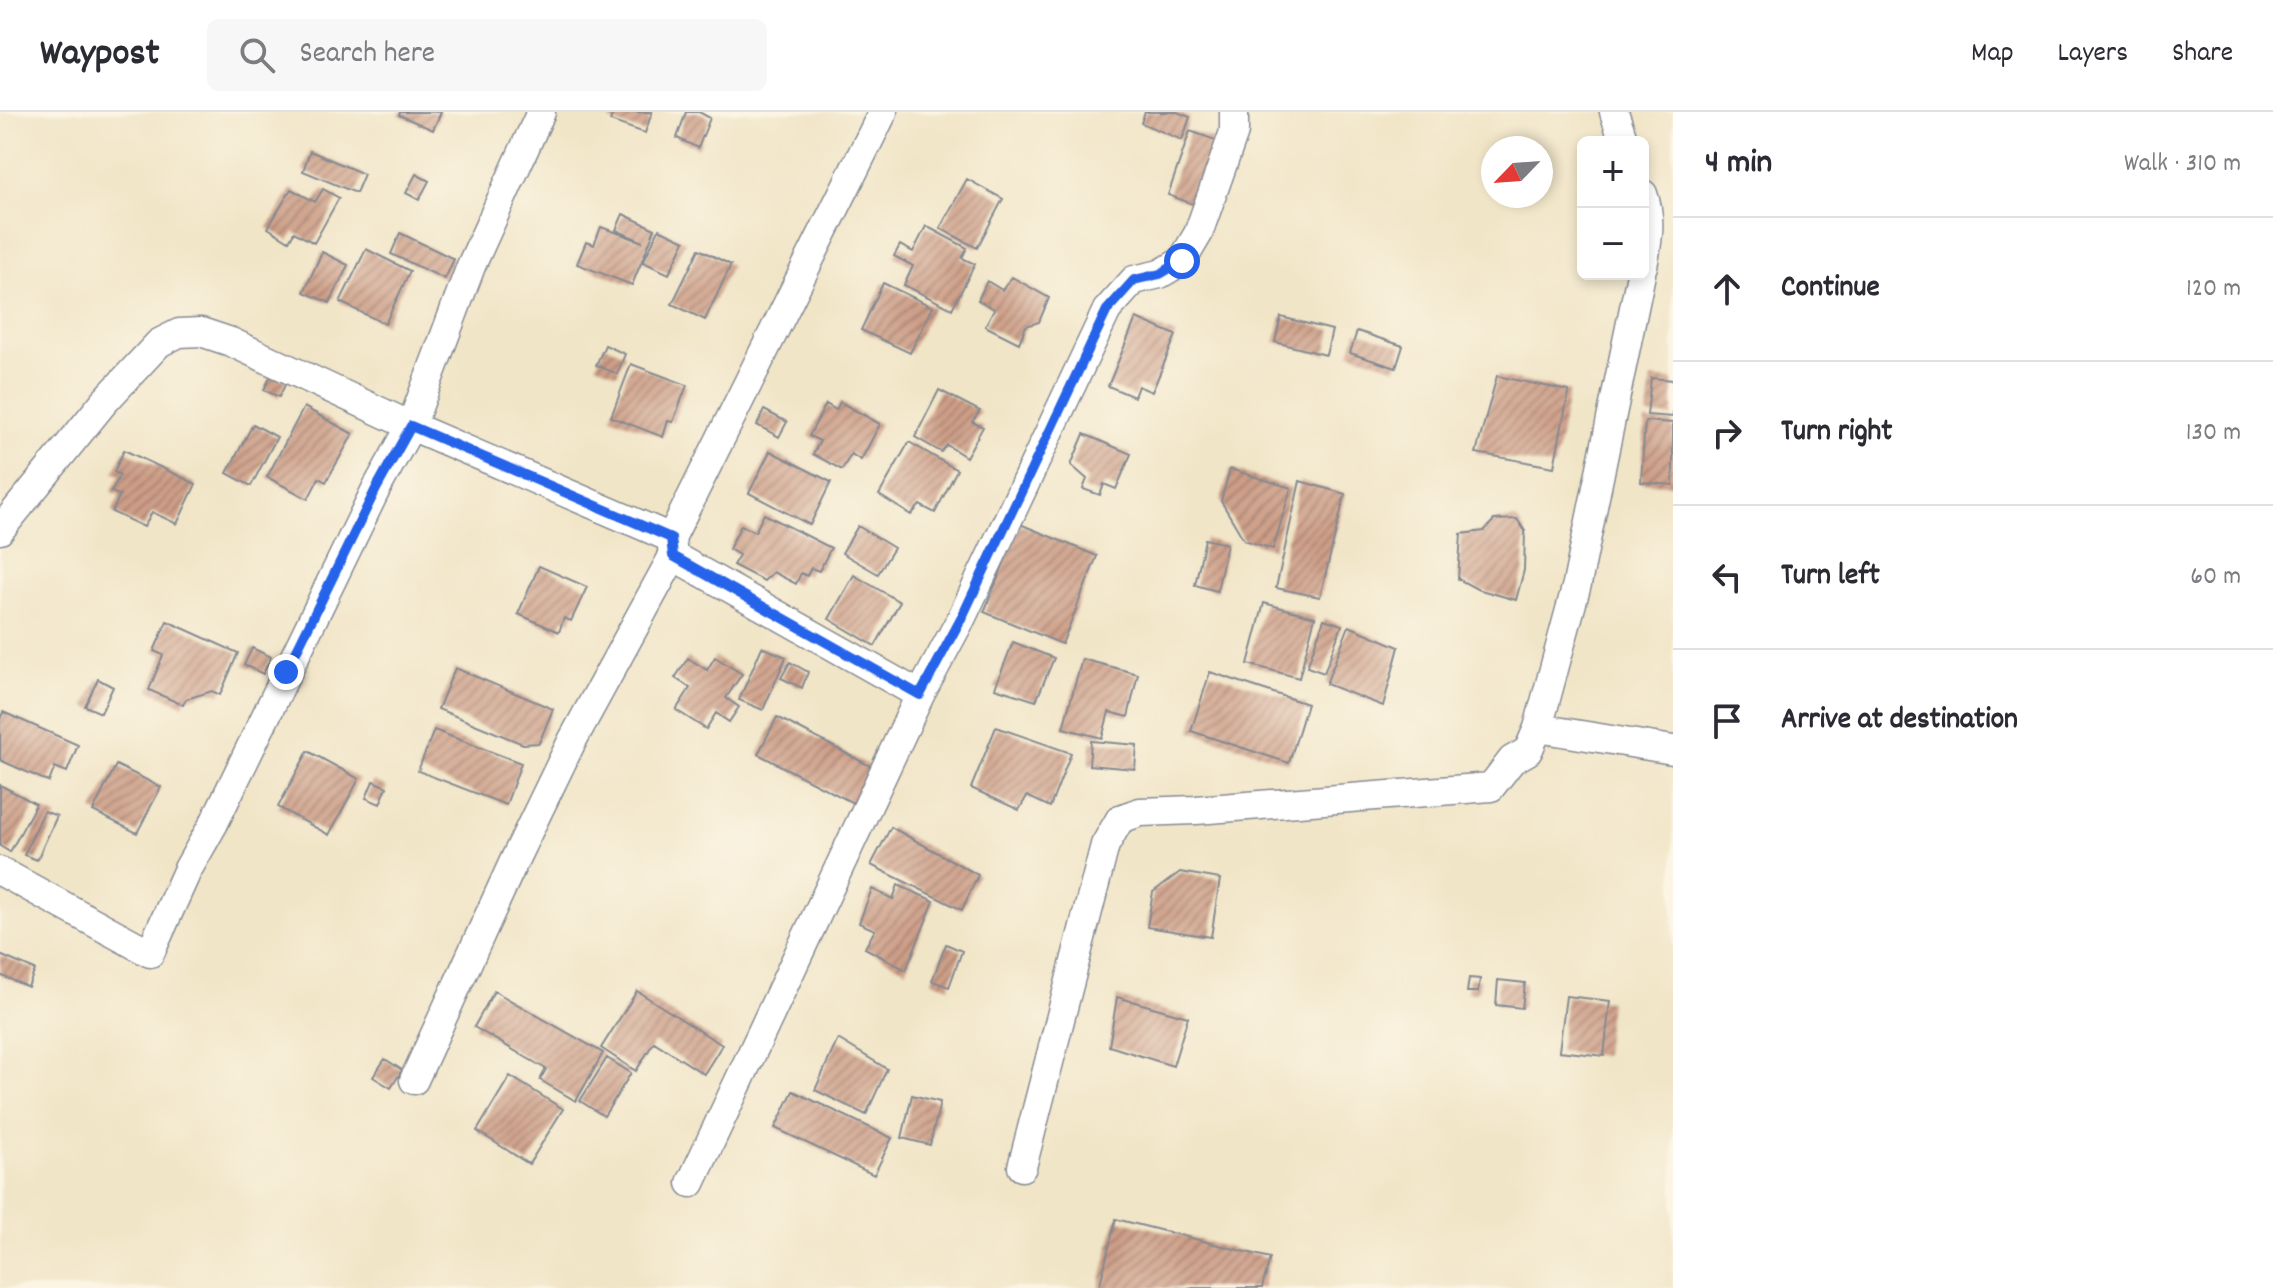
<!DOCTYPE html>
<meta charset="utf-8">
<style>
body{margin:0;font-family:Dekko,sans-serif;background:#f7f7f7;color:#2b2b33}
.controls{position:absolute;right:24px;top:24px;display:grid;overflow:hidden;border-radius:12px;box-shadow:0 4px 12px #0003}
.controls button{width:72px;height:72px;display:grid;place-items:center;padding:0;border:0;border-bottom:2px solid #e1e1e2;background:#fff;color:#2b2b33;font:40px sans-serif}
.compass{position:absolute;left:1481px;top:24px;width:72px;height:72px;border-radius:50%;background:#fff;box-shadow:0 4px 12px #0003;rotate:245deg}
.stop{position:absolute;width:24px;height:24px;margin:-18px;border:6px solid #2563eb;border-radius:50%;background:#fff}
.stop.end{background:#2563eb;border-color:#fff;box-shadow:0 2px 8px #0008}
.list{margin:0;padding:0;list-style:none}
h2{display:flex;justify-content:space-between;align-items:center;height:104px;margin:0;padding:0 32px;font-size:34px}
h2 small{font-size:26px;font-weight:400;color:#7c7c81}
.list li{display:grid;grid-template-columns:52px 1fr auto;gap:24px;align-items:center;box-sizing:border-box;height:144px;padding:0 32px;border-top:2px solid #e1e1e2}
.list b{display:block;font-size:30px;white-space:nowrap}
.list em{font-size:26px;font-style:normal;color:#7c7c81}
.icon{flex:none;width:44px;height:44px;fill:none;stroke:currentColor;stroke-width:2;stroke-linecap:round;stroke-linejoin:round}
.map{position:relative;flex:none;width:1673px;height:1176px;overflow:hidden}
header{display:flex;align-items:center;gap:48px;box-sizing:border-box;height:112px;padding:0 40px;background:#fff;border-bottom:2px solid #e1e1e2}
header strong{font-size:38px}
nav{display:flex;gap:44px;margin-inline-start:auto;font-size:28px}
.search{width:560px;height:72px;background:#f7f7f7;display:flex;align-items:center;gap:20px;box-sizing:border-box;padding:0 28px;border-radius:12px;color:#7c7c81;font-size:30px}
main{display:flex}
aside{flex:1;background:#fff}
.map>svg:first-child{display:block}
.building{fill:url(#building-hatch)}
.lines{fill:none;stroke-linecap:round;stroke-linejoin:round}
.street-casing{stroke:#868a92;stroke-width:31}
.street{stroke:#fff;stroke-width:28}
.route{stroke:#2563eb;stroke-width:10}
</style>
<header>
<strong>Waypost</strong>
<div class="search"><svg class="icon" aria-label="search" viewBox="0 0 24 24"><circle cx="10" cy="10" r="6"/><path d="M15 15l6 6"/></svg>Search here</div>
<nav><a>Map</a><a>Layers</a><a>Share</a></nav>
</header>
<main>
<div class="map">
<svg width="1673" height="1176" viewBox="0 0 1673 1176">
<defs>
<pattern id="building-hatch" width="6" height="6" patternUnits="userSpaceOnUse" patternTransform="scale(2)"><rect width="6" height="6" fill="#cd9e87"/><path d="M-1 1l2-2M0 6l6-6M5 7l2-2" fill="none" stroke="#a68172"/></pattern>
</defs>
<rect width="100%" height="100%" fill="#fcf5e5"/>
<filter id="ink" filterUnits="userSpaceOnUse"><feTurbulence type="fractalNoise" baseFrequency=".0125" numOctaves="2"/><feDisplacementMap in="SourceGraphic" scale="16" xChannelSelector="R" yChannelSelector="G"/><feConvolveMatrix kernelMatrix="1 2 1 2 8 2 1 2 1" color-interpolation-filters="sRGB"/></filter>
<filter id="wash" filterUnits="userSpaceOnUse"><feTurbulence type="fractalNoise" baseFrequency=".006" numOctaves="4" result="noise"/><feDisplacementMap in="SourceGraphic" scale="32" xChannelSelector="R" yChannelSelector="G"/><feGaussianBlur stdDeviation="1.8" result="paint"/><feColorMatrix in="noise" values="0 0 0 0 0 0 0 0 0 0 0 0 0 0 0 0 0 1.4 0 .05"/><feComposite in="paint" operator="in"/></filter>
<g filter="url(#wash)">
<rect width="100%" height="100%" fill="#f1e5c7"/>
<g id="blocks">
<path class="building" d="M400,0H441L433,18L399,3Z
M613,0H652L645,21L610,9Z
M686,0H699L710,6L698,36L677,26Z
M1145,0H1177L1190,5L1182,28L1141,11Z
M1190,19L1224,31L1201,95L1168,83Z
M310,39L364,62L356,81L303,59Z
M416,62L429,69L419,88L406,81Z
M967,67L1003,87L977,136L940,116Z
M291,77L315,90L323,77L339,86L314,131L294,120L289,129L268,116Z
M623,102L655,117L632,173L577,152L586,130L594,133L601,115L643,130L616,118Z
M926,114L967,136L962,146L975,152L952,197L904,173L913,154L894,144L900,133L913,140Z
M659,117L685,129L669,162L643,150Z
M400,121L454,147L445,167L391,142Z
M366,137L410,159L385,212L340,190Z
M699,137L731,153L705,208L672,192Z
M322,140L348,153L330,191L304,180Z
M1012,165L1049,186L1039,210L1026,214L1019,231L985,214L994,197L978,188L987,169L1002,178Z
M883,171L933,195L910,241L861,218Z
M1281,205L1332,218L1326,243L1275,230Z
M1136,206L1176,223L1152,280L1138,274L1134,285L1108,274Z
M1357,219L1403,234L1396,256L1350,241Z
M605,233L625,242L617,262L596,253Z
M631,252L687,273L673,310L668,309L663,325L611,305Z
M272,261L287,269L279,285L264,278Z
M1497,264L1569,279L1554,355L1476,341Z
M1651,266L1673,268V305L1647,303Z
M939,278L980,299L972,310L983,315L966,345L947,333L941,340L915,325Z
M840,290L880,312L861,348L851,342L842,358L813,342L820,329L809,324L826,292L836,298Z
M304,295L353,322L326,370L319,366L308,387L267,365Z
M764,298L787,310L779,325L757,313Z
M1645,309L1673,311V373L1641,370Z
M253,312L277,325L251,374L227,361Z
M1084,322L1131,342L1116,377L1104,372L1100,383L1083,377L1087,367L1071,353Z
M909,330L957,358L935,401L920,393L911,403L879,383Z
M124,338L196,372L177,412L152,400L144,415L112,400L120,383L111,380L120,363L114,360Z
M770,339L831,370L810,413L749,381Z
M1230,357L1291,376L1273,437L1244,428L1221,389Z
M1300,369L1345,382L1320,485L1276,476Z
M764,402L831,436L819,459L811,456L807,464L801,461L796,472L773,460L764,469L733,453L739,443L729,437L741,413L755,420Z
M1517,407L1525,419L1524,458L1516,488L1477,477L1458,467L1461,422L1484,419L1494,408Z
M1020,412L1097,444L1062,532L984,500Z
M858,414L894,436L878,462L842,441Z
M1205,427L1227,432L1217,479L1195,473Z
M539,454L587,475L571,509L564,506L559,520L518,502Z
M854,463L900,490L875,534L829,507Z
M1264,491L1315,505L1299,566L1248,552Z
M1324,507L1342,513L1324,561L1307,555Z
M167,509L238,541L220,583L212,579L186,587L183,593L149,578L163,543L154,539Z
M1349,514L1399,535L1383,594L1326,572Z
M1013,530L1054,546L1036,589L995,576Z
M762,535L786,545L763,598L739,588Z
M252,536L271,545L263,562L244,553Z
M715,545L742,562L726,586L739,595L729,610L716,601L706,617L676,598L690,576L675,566L688,546L707,558Z
M1082,547L1138,562L1128,605L1109,600L1102,626L1063,616Z
M790,550L808,560L802,576L781,566Z
M455,556L553,597L539,631L523,632L438,597Z
M1210,560L1307,592L1289,651L1191,619Z
M98,567L113,575L101,601L85,594Z
M3,600L78,633L67,660L55,655L49,670L0,648V607Z
M777,605L872,655L853,691L758,642Z
M996,615L1071,641L1050,695L1027,684L1019,698L971,676Z
M434,618L521,651L506,693L418,659Z
M1091,629L1137,633L1135,657L1089,653Z
M308,639L359,667L329,723L278,695Z
M116,653L161,675L137,721L93,699Z
M373,669L387,675L380,692L366,686Z
M0,673L36,692L10,740L0,734Z
M44,699L57,704L37,748L24,743Z
M891,715L978,763L962,798L871,753Z
M1180,760L1220,767L1211,825L1147,815L1153,780Z
M898,773L934,789L906,858L865,836L875,818L859,811L872,777L893,787Z
M946,832L962,839L949,875L932,869Z
M0,843L35,858L28,875L0,863Z
M1469,866L1480,867L1478,880H1467Z
M1498,868L1525,871L1522,896L1496,893Z
M494,879L603,941L576,989L540,968L546,957L474,915Z
M637,879L722,933L704,962L654,930L636,959L601,936Z
M1566,884L1610,889L1604,944L1559,939Z
M1117,885L1188,905L1173,954L1109,934Z
M838,927L887,957L866,1003L815,978Z
M607,946L631,961L604,1004L580,989Z
M385,947L402,958L391,976L373,965Z
M510,964L563,997L529,1052L477,1019Z
M793,979L892,1026L874,1063L775,1016Z
M912,983L940,990L930,1033L902,1026Z
M1116,1107L1270,1146L1262,1176H1099Z"/>
</g>
</g>
<g filter="url(#ink)">
<use href="#blocks" fill-opacity="0" stroke="#868a92" stroke-width="2"/>
<g class="lines">
<defs>
<path id="street" d="M1614,0L1624,30
M1643,82C1652,106 1648,129 1643,154
M0,418L104,290L159,231L179,221L201,220L231,230L411,314L671,426
M673,444L920,583
M1538,616L1673,638
M0,759L150,841L188,757L214,711L376,377L411,314L471,154L541,0
M414,968L514,749L572,629L673,444L671,426L883,0
M1022,1055L1105,733L1120,707L1140,700L1196,698L1491,675L1512,648L1528,639L1538,616L1577,472L1641,162
M691,1071L920,583L962,505L1107,198L1134,168L1160,162L1182,149L1198,122L1234,20V0"/>
</defs>
<use href="#street" class="street-casing"/>
<use href="#street" class="street"/>
</g>
</g>
<g class="lines" filter="url(#ink)">
<path class="route" d="M286,560L376,377L411,314L671,426L673,444L920,583L962,505L1107,198L1134,168L1160,162L1182,149"/>
</g>
</svg>
<div class="controls">
<button>+</button>
<button>−</button>
</div>
<svg class="compass" viewBox="-18 -18 36 36"><path d="M0-13l5 13h-10z" fill="#e53935"/><path d="M0 13l5-13h-10z" fill="#7c7c81"/></svg>
<div class="stop" style="left:1182px;top:149px"></div>
<div class="stop end" style="left:286px;top:560px"></div>
</div>
<aside>
<h2>4 min<small>Walk · 310 m</small></h2>
<ul class="list">
<li><svg class="icon" aria-label="ahead" viewBox="0 0 24 24"><path d="M12 20V5M6 11l6-6 6 6"/></svg><div><b>Continue</b></div><em>120 m</em></li>
<li><svg class="icon" aria-label="right" viewBox="0 0 24 24"><path d="M7 20v-9h11M14 6l5 5-5 5"/></svg><div><b>Turn right</b></div><em>130 m</em></li>
<li><svg class="icon" aria-label="left" viewBox="0 0 24 24"><path d="M17 20v-9H6M10 6l-5 5 5 5"/></svg><div><b>Turn left</b></div><em>60 m</em></li>
<li><svg class="icon" aria-label="arrive" viewBox="0 0 24 24"><path d="M6 21V4h12l-3 4 3 4H6"/></svg><div><b>Arrive at destination</b></div></li>
</ul>
</aside>
</main>
